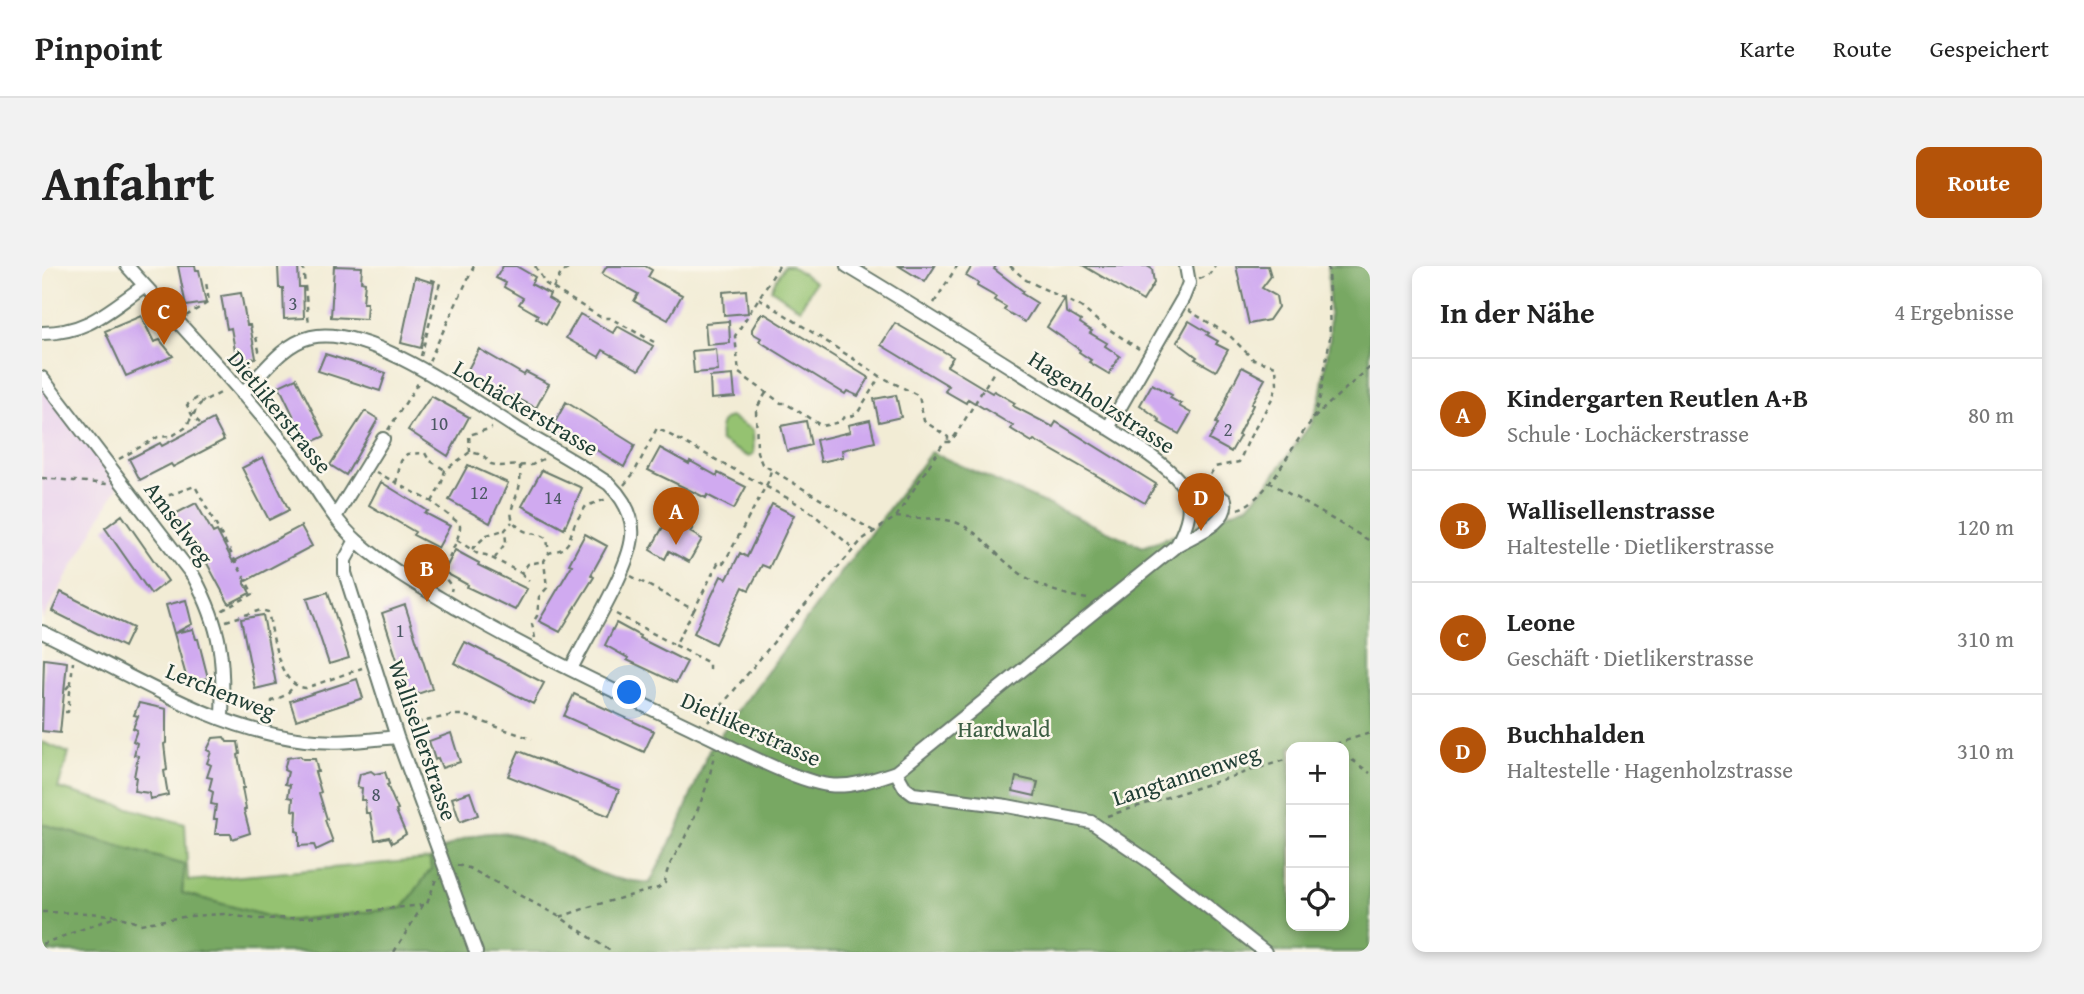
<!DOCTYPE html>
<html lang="de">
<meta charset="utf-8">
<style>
body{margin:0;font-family:"Gentium Book Plus",serif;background:#f2f2f2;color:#222}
.controls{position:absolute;right:21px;bottom:21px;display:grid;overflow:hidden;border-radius:14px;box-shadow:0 4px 10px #0003}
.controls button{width:63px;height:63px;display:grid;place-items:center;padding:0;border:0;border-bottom:2px solid #e0e0e0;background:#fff;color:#222;font:35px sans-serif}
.you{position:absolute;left:588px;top:427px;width:24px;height:24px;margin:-18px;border:5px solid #fff;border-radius:50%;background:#1a73e8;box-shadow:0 0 0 10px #1a73e833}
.badge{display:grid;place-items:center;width:46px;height:46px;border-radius:50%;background:#b45309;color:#fff;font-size:23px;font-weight:700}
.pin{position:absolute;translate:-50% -58px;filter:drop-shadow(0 2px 4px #0008)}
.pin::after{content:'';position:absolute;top:37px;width:24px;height:21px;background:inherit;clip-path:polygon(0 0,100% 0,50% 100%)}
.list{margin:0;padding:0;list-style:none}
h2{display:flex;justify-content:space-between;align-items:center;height:91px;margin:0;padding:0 28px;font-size:30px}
h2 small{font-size:23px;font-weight:400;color:#767676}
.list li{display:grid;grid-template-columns:46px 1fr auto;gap:21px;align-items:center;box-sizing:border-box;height:112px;padding:0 28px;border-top:2px solid #e0e0e0}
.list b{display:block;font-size:26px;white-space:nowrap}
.list p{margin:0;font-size:23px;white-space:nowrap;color:#767676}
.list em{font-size:23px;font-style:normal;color:#767676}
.icon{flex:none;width:38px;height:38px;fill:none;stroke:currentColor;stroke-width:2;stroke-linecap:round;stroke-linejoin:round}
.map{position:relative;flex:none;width:1328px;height:686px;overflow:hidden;border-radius:14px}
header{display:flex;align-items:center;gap:42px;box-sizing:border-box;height:98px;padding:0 35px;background:#fff;border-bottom:2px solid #e0e0e0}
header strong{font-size:33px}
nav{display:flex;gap:38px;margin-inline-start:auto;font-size:24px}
.intro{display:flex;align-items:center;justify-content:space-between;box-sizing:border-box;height:168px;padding:0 42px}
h1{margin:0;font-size:49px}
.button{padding:18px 32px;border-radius:14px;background:#b45309;color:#fff;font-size:24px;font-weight:700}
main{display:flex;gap:42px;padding:0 42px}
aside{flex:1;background:#fff;border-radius:14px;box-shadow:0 4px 10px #0003}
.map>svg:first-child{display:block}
.built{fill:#e9d2ed}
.green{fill:#95c271;stroke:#5a8052;stroke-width:2}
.forest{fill:#78a863;stroke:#4c724c;stroke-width:2;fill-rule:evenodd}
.building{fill:#d0aaf0}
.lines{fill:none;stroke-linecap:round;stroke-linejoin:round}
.minor-casing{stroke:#697a6c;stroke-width:16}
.path{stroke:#697a6c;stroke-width:2.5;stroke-dasharray:5 5;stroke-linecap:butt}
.minor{stroke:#fff;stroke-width:12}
.labels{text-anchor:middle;stroke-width:5;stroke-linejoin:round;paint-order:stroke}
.number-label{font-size:19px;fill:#4b5863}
.street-label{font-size:23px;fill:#1f3d34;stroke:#fbf7ec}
.park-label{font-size:23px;fill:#3c5e43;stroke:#fbf7ec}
</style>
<header>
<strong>Pinpoint</strong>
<nav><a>Karte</a><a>Route</a><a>Gespeichert</a></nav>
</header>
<div class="intro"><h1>Anfahrt</h1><a class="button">Route</a></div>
<main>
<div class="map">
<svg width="1328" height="686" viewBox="0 0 1328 686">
<rect width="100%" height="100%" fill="#fbf7ec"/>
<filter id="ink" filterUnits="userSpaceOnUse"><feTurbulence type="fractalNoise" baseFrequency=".0143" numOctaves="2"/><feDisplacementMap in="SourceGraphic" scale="14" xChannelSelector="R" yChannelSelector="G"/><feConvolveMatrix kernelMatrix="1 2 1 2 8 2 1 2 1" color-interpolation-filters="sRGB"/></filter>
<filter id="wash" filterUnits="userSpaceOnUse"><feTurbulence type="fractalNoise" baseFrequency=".00686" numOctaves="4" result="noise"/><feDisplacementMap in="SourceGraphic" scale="28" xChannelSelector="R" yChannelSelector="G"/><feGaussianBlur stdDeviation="1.57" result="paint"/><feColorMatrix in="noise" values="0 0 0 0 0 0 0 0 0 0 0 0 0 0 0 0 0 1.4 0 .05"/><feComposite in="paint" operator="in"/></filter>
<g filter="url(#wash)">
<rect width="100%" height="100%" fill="#f2ecd5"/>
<path class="built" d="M0,112L79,215L0,354Z"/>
<path class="green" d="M742,0H749L773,16L758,43L729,23Z
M688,151L711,164L712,187L707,191L678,175C677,165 677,154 688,151Z
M0,476L27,487L16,522L143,558L146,615L388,593L389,603L361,642L243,655L140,627L142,599L0,558Z"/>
<path class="forest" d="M1286,0H1328V686H0V558L143,599L140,627L243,655L361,642L389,603L388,593C459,537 497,584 565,610C578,615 594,615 608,617L637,559L667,484L889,186L1101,281L1207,239L1227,216L1270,156L1278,131L1288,72ZM1249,481H1302V660H1249Z"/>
<g id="blocks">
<path class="building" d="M136,0H153L154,4H157L164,37L144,40Z
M236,0H256L257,21H261L262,52L242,53L241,22H237Z
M292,0L320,1L319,15L323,16L321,37H325L324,53L289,51Z
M461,0H474L493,11L489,18L508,28L506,32L516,38L504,58L494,52L496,49L477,38L481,32L462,21L464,17L454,12Z
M565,0H603L610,4L606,11L640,29L626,54L592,35L596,28L560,8Z
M857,0H893L883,16Z
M930,0H954L952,3L981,25L979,27L995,37L983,56L962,44L964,41L952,34L954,31L935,20L936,17L924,10Z
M1042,0H1105L1110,3L1112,17L1101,35Z
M1194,0H1226L1229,10L1220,22L1234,30L1236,41L1227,54L1207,58Z
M373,11L392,17L379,82L359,77Z
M704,24L706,47L682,49L681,26Z
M199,27L205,59H208L214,92L195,95L189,62L185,63L179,30Z
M1023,33L1024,46L1039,55L1038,57L1050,65L1048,67L1065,77L1063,80L1078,90L1067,108L1047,96L1049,94L1037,86L1038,84L1005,61Z
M538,48L571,67L575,60L611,80L597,104L561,84L557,91L524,72Z
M719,48H723L827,112L816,130L805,125L803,128L717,75L719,72L710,67V63Z
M99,50L112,76L118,74L131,90L84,110L63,65Z
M687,55L688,77L665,79L663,57Z
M1147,55L1167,67L1165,69L1176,75L1174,78L1186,84L1174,105L1153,93L1155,91L1135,76Z
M853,57L911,91L905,100L950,127L952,125L973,137L971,140L1011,161L1014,156L1114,218L1103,237L992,174L990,176L969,163L971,160L926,133L924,137L903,125L907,120L839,79Z
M437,83L482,109L484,106L507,118L494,142L471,130L469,133L424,107Z
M674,83L676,105L652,107L650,85Z
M283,88L344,107L338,125L276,105Z
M1200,101L1223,113L1209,138L1211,139L1196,169L1198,170L1189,186L1167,174L1176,158L1174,157L1182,140L1187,126Z
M691,109L693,131L669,133L668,111Z
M254,112L283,170L265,178L237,120Z
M1110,118L1130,129L1128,132L1139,138L1137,140L1149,147L1137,168L1116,156L1118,154L1098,139Z
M854,129L859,151L837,156L832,133Z
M389,130L427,151L406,190L366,164Z
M524,136L593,179L582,201L512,158Z
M323,145L336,153L304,209L288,199Z
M171,153L182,174L131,201L129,198L98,214L87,193L118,177L120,180Z
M828,154L833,176L800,184L801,191L779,196L774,174L808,166L806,159Z
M764,155L769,179L745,185L739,160Z
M618,182L647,198L648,195L675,210L676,207L704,221L692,243L665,229L664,232L606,204Z
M221,191L247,244L227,254L200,202Z
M426,199L466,217L448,257L407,234Z
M500,204L540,222L522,263L480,240Z
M339,216L386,245L383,247L408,260L396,282L371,269L373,266L327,239Z
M154,237L171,267L175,265L191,296L259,260L270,280L202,316L208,327L187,338L154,277L150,279L133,248Z
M730,238L752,249L727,302L720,299L707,324L701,321L673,378L652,367L679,310L685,313L698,287L705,291Z
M80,249L126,315L109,328L63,262Z
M638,255L651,262L648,266L660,273L647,296L627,285L623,293L608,284L621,261L632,267Z
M543,268L565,280L549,309L552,311L518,366L497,355L530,299L527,298Z
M413,284L437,297L436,299L485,323L473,344L425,321L426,319L402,306Z
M19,326L91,362L82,381L10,345Z
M286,326L307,392L287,398L265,332Z
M144,334L150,358L133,367L151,363L154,373H156L166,412L146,417L124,339Z
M363,339L390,423L367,431L340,347Z
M221,349L234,418L213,423L199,353Z
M574,357L598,370L597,372L645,396L634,417L585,394L586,392L563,379Z
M423,376L502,417L491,438L412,397Z
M2,393L25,396L18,467L0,465Z
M315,413L321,432L254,454L248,435Z
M532,428L612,465L602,486L522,450Z
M97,437L124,443V477L122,478L125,504L122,505L126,529L108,533L107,527L92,525L94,511H92L96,490L92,489L95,477L91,475L95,464L91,462L96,450L92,449Z
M409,467L418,496L400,502L396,492L393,494L387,475Z
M182,471L185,476H196L198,488L196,489L202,522H200L204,543L202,544L208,567L190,573L189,568H173L175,553H172L174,539L169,538L171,526L167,524L170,512L165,511L169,499L165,497L169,486L165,484L171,472Z
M477,485L577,524L567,550L466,510Z
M258,490L261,493H273L276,506H273L279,526L277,527L285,553L283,554L291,576L274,584L272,579L257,580V566L254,565L255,545L250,544L251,532L246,531L248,519L243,518L246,506L242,504L245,492Z
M329,505L333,508L343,506L347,518L345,519L356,544L354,545L364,568L350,577L347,571L333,574L328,547H324L323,534H319L320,522L315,521L318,508Z
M974,511L996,516L993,530L971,525Z
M428,526L436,549L418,556L410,532Z"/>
</g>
</g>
<g filter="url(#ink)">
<use href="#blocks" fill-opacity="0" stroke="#697a6c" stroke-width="2"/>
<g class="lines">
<defs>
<path id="minor" d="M85,0C140,61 198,121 249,186C272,216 287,250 315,275C345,302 381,322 416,343C493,388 575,426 656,465C691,481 750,514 787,519C809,522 833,513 854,506L1135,279C1145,259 1153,240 1140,219C1126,196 1058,157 1032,141C957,94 882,46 805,0
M0,67C46,67 67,44 102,20
M0,112L152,311C180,363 182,394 180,452
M200,128C220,108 240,78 269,71C326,58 428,133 476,163C506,181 538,198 567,218C581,232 592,250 590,271C587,304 545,370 529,403
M1066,162L1141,32L1147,17L1144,0
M293,251L341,173
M314,274L303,294V307L355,471L434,686
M1135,279C1151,269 1187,258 1183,234L1172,226L1160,227L1147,234
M0,366C83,405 171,464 263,474C294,478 324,474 355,471
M854,506L863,522L871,528L965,540L1049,556L1114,600L1223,686"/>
</defs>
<use href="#minor" class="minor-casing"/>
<path class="path" d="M261,0L267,59
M493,0L504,18L560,52H568L612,76
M737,0L693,70L697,107L739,137H743L780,160L798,156L801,152L815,148L838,110
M968,0L984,14L1039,41L1059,58L1097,83
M1157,13L1166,10L1173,0
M511,22L520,6L532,0
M717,32L838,110L877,130L882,155L906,171V174
M892,37L915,0
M1146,44L1187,69L1212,94L1234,100L1235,118L1231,131L1208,171L1197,196L1173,201L1164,215
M144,50L167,36L164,16
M214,71L218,89
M379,90L398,17L387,13
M387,95L432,0
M195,103L209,99
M724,127L714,143L715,186L720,198L833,266
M1271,153L1278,131L1288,72L1286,0
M158,157L151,151L145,139L155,132L162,136
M346,164L378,114
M428,186L427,169L450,162
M77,193L116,171L130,170L143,162L158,138L182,125
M478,199C478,207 479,215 477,222C473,238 461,250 479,263C487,269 497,266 505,273L507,287
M334,206L390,236L418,258C419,272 405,292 400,308L410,321L409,325
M0,212L66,218
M1227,216L1328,275
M354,217L359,195L365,188L383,187L387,194L403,204
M582,219L592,207L615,162L764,242L812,283
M108,236L153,220L211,328L179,345
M390,236L400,216L403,204L428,186L441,189L449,198L458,200L490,199L501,193
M1196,243C1226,233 1248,182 1268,157C1285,137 1309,119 1328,101
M854,251C870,253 898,251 913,256C935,264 947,281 964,296C988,318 1015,328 1046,333
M415,274L436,288L444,289L479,307L486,298L502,295
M430,283L445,269L462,264
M453,292L464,276L463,264L470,256
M479,307L487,315
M589,310L652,344L677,295L682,297L726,216L729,204
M652,344L633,379L667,397V405
M574,348L633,379
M184,355L219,344L226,346C232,370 235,420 264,422L320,402
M493,372L490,358L495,350L497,331L505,322L502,295L507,287L521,283L526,277L533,257L544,240L565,233
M24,423L29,417
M23,446H26L31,396
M666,456L740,366L812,283L821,273L854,251L902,176H907L913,170L953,104
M229,457L230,435L244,429L252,420
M365,459L411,449H421L490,473
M1284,481L1328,467
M1302,488L1328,507
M1065,550L1249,492
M415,599L427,602L518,651L570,686
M0,646L48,647L76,650L98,658L147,650L183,648L213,653L257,652L381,639
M518,651L550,640L616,622L623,617C624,598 636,588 643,571C656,545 669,514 672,486
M0,678L76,650
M352,686L381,639L385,638L394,613"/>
<use href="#minor" class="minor"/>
</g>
</g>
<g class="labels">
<g class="number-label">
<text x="251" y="44">3</text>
<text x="397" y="164">10</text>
<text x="1186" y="170">2</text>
<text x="437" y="233">12</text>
<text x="511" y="238">14</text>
<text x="358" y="371">1</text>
<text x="334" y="535">8</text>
</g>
<g class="street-label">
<text transform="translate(1060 136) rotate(33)" y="8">Hagenholzstrasse</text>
<text transform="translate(484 142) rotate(31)" y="8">Lochäckerstrasse</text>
<text transform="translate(238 146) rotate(51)" y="8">Dietlikerstrasse</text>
<text transform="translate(137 257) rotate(53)" y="8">Amselweg</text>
<text transform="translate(179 425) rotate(22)" y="8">Lerchenweg</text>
<text transform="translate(709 463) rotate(24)" y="8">Dietlikerstrasse</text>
<text transform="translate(381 474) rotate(71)" y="8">Wallisellerstrasse</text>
<text transform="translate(1144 509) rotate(-18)" y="8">Langtannenweg</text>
</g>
<g class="park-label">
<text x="962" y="471">Hardwald</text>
</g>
</g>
</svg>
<div class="controls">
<button>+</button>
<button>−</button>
<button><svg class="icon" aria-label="locate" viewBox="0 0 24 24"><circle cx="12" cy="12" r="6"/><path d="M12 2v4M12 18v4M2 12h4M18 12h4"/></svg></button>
</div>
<div class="you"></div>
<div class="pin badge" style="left:634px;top:279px">A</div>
<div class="pin badge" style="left:385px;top:336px">B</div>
<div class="pin badge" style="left:122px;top:79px">C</div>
<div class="pin badge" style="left:1159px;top:265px">D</div>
</div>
<aside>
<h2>In der Nähe<small>4 Ergebnisse</small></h2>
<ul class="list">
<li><span class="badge">A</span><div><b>Kindergarten Reutlen A+B</b><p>Schule · Lochäckerstrasse</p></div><em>80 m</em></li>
<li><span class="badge">B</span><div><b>Wallisellenstrasse</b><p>Haltestelle · Dietlikerstrasse</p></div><em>120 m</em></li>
<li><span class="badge">C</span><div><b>Leone</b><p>Geschäft · Dietlikerstrasse</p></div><em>310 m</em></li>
<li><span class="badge">D</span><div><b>Buchhalden</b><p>Haltestelle · Hagenholzstrasse</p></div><em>310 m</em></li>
</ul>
</aside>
</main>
